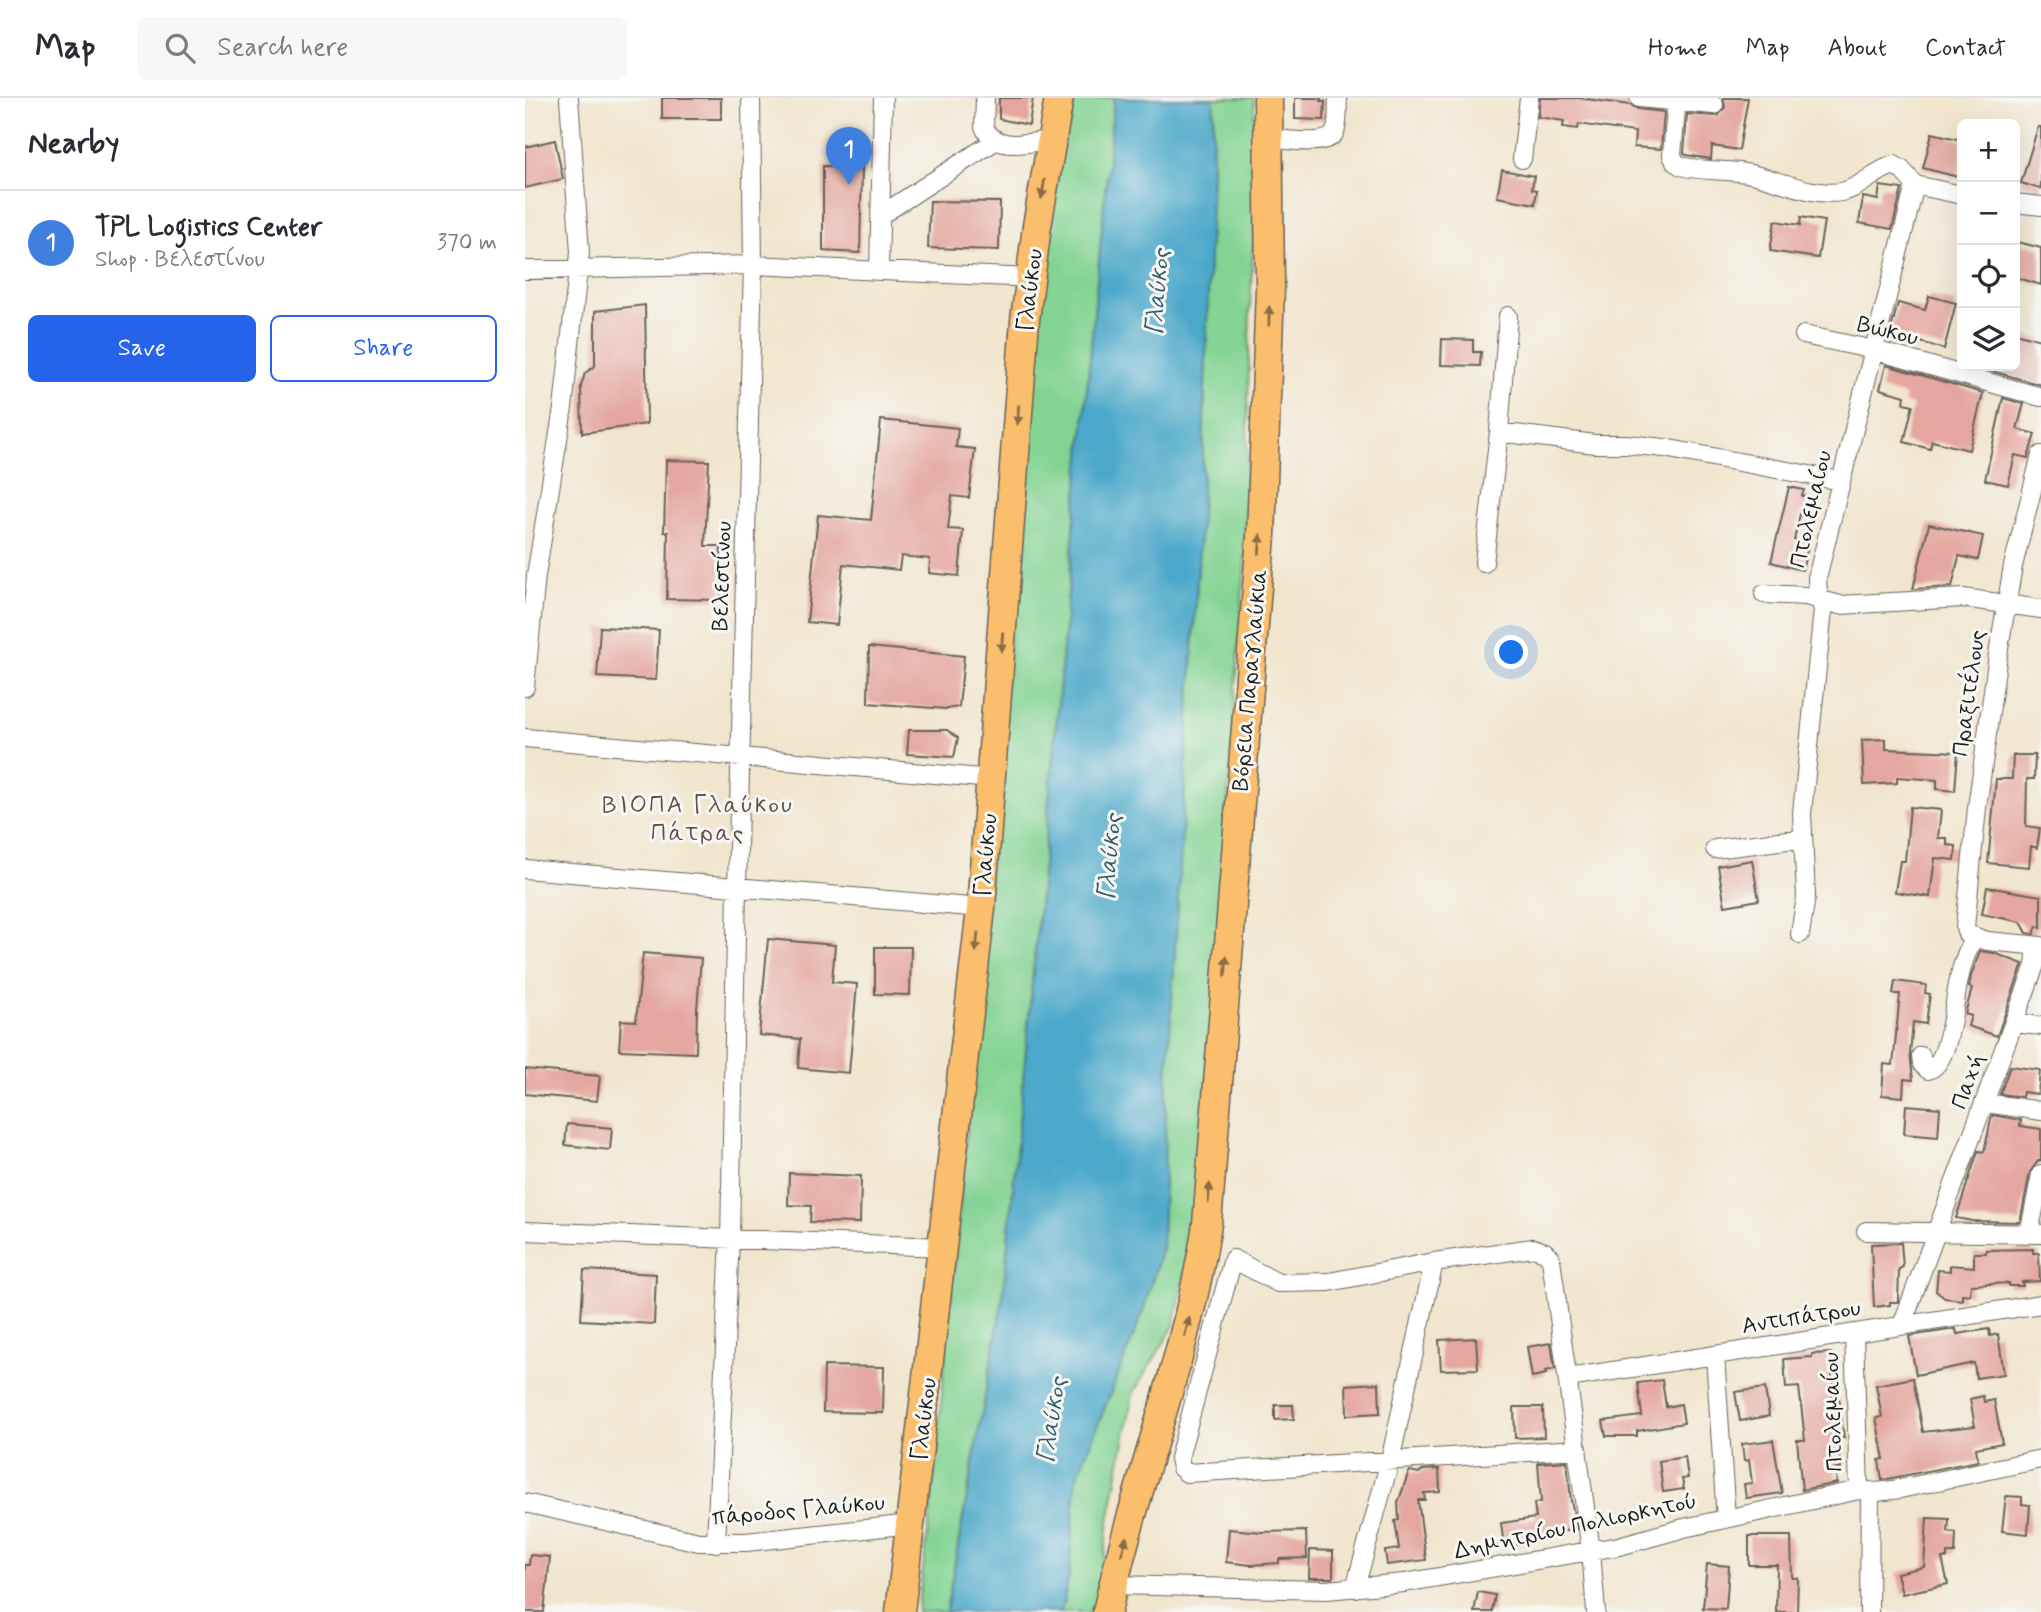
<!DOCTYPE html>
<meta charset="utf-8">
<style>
body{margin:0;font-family:Mynerve,sans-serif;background:#f7f7f7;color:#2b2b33}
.controls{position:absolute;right:21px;top:21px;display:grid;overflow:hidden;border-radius:10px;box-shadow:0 7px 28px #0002}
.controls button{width:63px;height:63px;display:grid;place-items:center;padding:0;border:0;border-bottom:2px solid #e1e1e2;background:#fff;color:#2b2b33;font:35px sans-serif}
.you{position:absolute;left:987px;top:555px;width:24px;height:24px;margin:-18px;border:5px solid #fff;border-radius:50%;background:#1a73e8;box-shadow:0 0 0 10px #1a73e833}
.badge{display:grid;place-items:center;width:46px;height:46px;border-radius:50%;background:#2563eb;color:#fff;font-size:23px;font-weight:700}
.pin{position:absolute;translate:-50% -58px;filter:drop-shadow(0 2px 4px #0008)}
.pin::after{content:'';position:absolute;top:37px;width:24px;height:21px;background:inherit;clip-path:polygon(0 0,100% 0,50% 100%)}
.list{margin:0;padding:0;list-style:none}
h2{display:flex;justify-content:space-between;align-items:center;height:91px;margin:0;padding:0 28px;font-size:30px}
h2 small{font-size:23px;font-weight:400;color:#7c7c81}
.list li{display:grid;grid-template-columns:46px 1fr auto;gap:21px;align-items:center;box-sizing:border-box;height:105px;padding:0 28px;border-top:2px solid #e1e1e2}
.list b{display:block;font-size:26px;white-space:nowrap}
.list p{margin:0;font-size:23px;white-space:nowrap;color:#7c7c81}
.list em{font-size:23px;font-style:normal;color:#7c7c81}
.actions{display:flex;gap:14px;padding:21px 28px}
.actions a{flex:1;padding:16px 0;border:2px solid #2563eb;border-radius:10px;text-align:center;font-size:24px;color:#2563eb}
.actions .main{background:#2563eb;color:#fff}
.icon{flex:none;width:38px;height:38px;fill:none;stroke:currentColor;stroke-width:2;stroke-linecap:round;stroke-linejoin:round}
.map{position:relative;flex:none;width:1516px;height:1514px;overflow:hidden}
header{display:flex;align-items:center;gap:42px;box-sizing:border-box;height:98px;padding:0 35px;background:#fff;border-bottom:2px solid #e1e1e2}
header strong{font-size:33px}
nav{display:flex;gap:38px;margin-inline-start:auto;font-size:24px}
.search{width:490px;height:63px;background:#f7f7f7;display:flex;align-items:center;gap:18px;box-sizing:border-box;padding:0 24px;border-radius:10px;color:#7c7c81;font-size:26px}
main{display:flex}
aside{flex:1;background:#fff}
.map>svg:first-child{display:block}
.green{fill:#83d393;stroke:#507858;stroke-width:2}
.water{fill:#4ca8ca;stroke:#346273;stroke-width:2}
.building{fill:#e4a69e}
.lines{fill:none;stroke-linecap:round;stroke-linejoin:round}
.minor-casing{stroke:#67625a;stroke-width:20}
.primary-casing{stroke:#67625a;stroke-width:31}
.minor{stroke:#fff;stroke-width:18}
.primary{stroke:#fabe6d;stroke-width:28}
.oneway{fill:#8b6d44}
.labels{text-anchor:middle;stroke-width:6;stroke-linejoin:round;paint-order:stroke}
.street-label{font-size:23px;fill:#1c1c1c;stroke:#f6f6f2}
.water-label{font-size:24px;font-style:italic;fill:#325b6a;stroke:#f6f6f2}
.neighbourhood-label{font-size:24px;letter-spacing:2px;fill:#624c4a;stroke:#f6f6f2}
</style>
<header>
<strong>Map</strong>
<div class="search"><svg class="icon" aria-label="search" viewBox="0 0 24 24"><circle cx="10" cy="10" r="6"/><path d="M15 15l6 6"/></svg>Search here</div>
<nav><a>Home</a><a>Map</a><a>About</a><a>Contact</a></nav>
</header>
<main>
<aside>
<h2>Nearby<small></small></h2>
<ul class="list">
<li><span class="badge" style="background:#3f7fe0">1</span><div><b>TPL Logistics Center</b><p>Shop · Βελεστίνου</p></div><em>370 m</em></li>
</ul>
<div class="actions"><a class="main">Save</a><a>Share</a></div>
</aside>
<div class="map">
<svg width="1516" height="1514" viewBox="0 0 1516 1514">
<rect width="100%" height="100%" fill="#f6f6f2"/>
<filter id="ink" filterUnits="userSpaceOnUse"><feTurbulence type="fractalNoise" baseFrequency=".0143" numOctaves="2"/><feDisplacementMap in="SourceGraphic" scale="14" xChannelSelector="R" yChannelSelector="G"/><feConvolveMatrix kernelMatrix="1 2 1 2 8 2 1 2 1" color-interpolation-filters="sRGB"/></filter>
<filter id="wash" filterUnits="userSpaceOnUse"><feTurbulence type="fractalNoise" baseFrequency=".00686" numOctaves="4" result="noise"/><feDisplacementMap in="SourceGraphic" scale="28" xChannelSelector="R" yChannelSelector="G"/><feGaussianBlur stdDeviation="1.57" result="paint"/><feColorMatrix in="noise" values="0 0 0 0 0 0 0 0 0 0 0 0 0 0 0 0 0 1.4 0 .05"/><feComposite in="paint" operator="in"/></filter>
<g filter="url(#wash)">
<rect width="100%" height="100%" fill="#f1e5cd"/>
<path class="green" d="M544,0H589L478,1199L421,1514H392L405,1419L432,1139L516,185Z
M689,0H729V129L725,214L720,463L674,1104L649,1228L608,1295L584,1423L572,1514H536L544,1477L551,1381L617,1217L637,1149L641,1001L676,417Z"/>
<path class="water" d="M589,0H689L676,417L641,1001L637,1149L617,1217L551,1381L544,1477L536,1514H421L478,1199Z"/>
<g id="blocks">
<path class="building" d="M137,0H196V21H137Z
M474,0H508L504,27L474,21Z
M770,0H796V3H800L799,22L770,21Z
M1015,0H1054L1105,7L1113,11L1139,14L1136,51L1109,49L1110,34L1054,26L1053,31L1038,29L1039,23L1013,19Z
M1198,0H1223L1214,52L1187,48L1186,61L1161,57L1159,55L1162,16L1193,18L1200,9Z
M1513,29H1516V91L1496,85Z
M1407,35L1437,42V61L1433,79L1398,70Z
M30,42L38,81L0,90V49Z
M298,68L337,69L335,155L298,153Z
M977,72L1009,78L1007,91L1012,92L1010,106L972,99Z
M1355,88L1377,91L1367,131L1334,125L1338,99L1353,102Z
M405,103L475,104L474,152L403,150Z
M1276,119L1299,123L1293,160L1245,153L1250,123L1275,127Z
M1493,144L1516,150V187L1490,179V157Z
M1404,198L1431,205L1419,251L1365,235L1373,205L1400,212Z
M120,207L122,326L57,335L56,288L60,275L70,268V213Z
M1490,235L1516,242V287L1463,272L1464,268H1490Z
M917,241L948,242V254H956L955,268L916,267Z
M1361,267L1458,295L1444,352L1407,343L1405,351L1379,344L1388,307L1379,305L1380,298L1355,291Z
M1478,300L1499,306L1492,331L1510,336L1503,360L1490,357L1483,387L1460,382Z
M356,322L433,330L431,349L450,351L444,400L427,398L423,431L438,432L434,478L404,475L405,461L376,458L374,472L318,466L312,527L282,524L293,417L346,422Z
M141,362L184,363L180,448H196V502L142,501L143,434H139Z
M1264,389L1279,392L1277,398L1286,400L1283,414L1276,412L1269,442L1284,445L1277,472L1246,464Z
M1404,426L1458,438L1453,462L1434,458L1427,489L1388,491Z
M75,529L134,532L131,582L72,579Z
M344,549L439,558L434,609L421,611L343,605Z
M384,632H422L433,640L429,659L382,656Z
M1361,641V651L1433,654L1430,693L1412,691V682L1372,679V685L1339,687L1337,642Z
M1488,657H1510L1509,681H1502L1501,728L1515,730L1512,750L1506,748L1504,769L1463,765L1471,681H1487Z
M1385,709L1416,712L1413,740H1422V747L1431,748L1430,762L1410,760L1405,799L1370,794L1375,763H1380Z
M1227,762L1234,802L1200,808L1193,768Z
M1462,789L1516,798V830L1512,828L1509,836L1502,835L1496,824L1457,816Z
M243,841L310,847L307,884L332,886L324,975L273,970L275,941L234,937Z
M350,849H386L385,897L350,896Z
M1455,853L1469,855L1498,866L1472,938L1443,928L1446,918L1440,916L1447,890L1444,889L1446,878Z
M118,855L176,860L172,911L171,955L94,952L96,922L111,923Z
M1370,883L1401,887L1400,895L1405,896L1401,926L1388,924L1385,955L1388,982L1379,981L1378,999L1357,997L1359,966L1368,967L1375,896H1368Z
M1485,968L1515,972L1513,996L1498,994L1497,999L1475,996Z
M0,971L75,978L72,1003L0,996Z
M1381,1007L1415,1010L1413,1039L1379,1036Z
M1467,1017L1496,1022L1495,1028L1516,1031V1063H1513L1505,1074L1495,1124L1447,1123L1431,1120L1453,1053L1459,1054Z
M42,1026L87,1030L85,1052L40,1047Z
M264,1075L336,1078L335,1125L285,1124L286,1108L263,1107Z
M1376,1145L1378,1169L1374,1171L1373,1204H1365V1207L1349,1209L1346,1146Z
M1508,1151V1155H1514L1515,1183L1497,1184L1498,1188H1484V1185L1446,1187L1445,1197L1437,1196V1202L1420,1200L1411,1193L1413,1172L1425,1173V1167L1449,1169V1155H1461V1152Z
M59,1172L131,1176L129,1226L56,1222Z
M1431,1231L1432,1236L1464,1231L1465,1238L1473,1236L1479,1276L1451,1280L1449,1265L1391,1277L1384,1238Z
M951,1240L953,1271L916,1272L914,1242Z
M1026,1245L1030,1271L1020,1273L1021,1276L1007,1279L1002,1249Z
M1306,1255L1308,1302L1314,1301L1319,1340L1312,1341L1316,1371H1310L1312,1385L1277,1392L1272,1342H1280L1274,1289L1261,1290L1259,1261L1287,1259V1256Z
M299,1268L359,1269L358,1315L298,1314Z
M1388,1280L1398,1334L1450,1328L1445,1301L1458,1298L1459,1304L1469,1302L1477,1345L1451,1350L1453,1363L1357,1382L1354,1362L1359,1361L1351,1320L1357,1319L1351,1287Z
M1137,1282L1141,1309L1156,1306L1159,1325L1112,1333V1338H1081L1078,1323L1117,1318L1113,1285Z
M854,1285L855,1315L822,1317L821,1287Z
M1240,1290L1244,1318L1215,1323L1210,1294Z
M750,1307H768L769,1321L750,1322Z
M989,1309H1018L1019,1339L990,1340Z
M1248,1342L1257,1395L1221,1400L1219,1386L1227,1385L1224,1362L1219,1363L1217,1346Z
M1160,1359L1163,1380L1157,1381L1159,1391L1138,1394L1134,1363Z
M1042,1363L1046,1402L1052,1431L1028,1435V1440L979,1449L976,1425L1011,1420L1009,1405L1016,1404L1013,1365Z
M914,1371L915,1394L899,1395L900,1402H893L901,1462L862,1467L860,1453L874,1451L870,1423L874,1422L873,1405L883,1376L885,1373L894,1375L898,1372Z
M1481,1398L1497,1399V1406L1505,1407L1503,1436L1477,1433Z
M1402,1420L1424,1421L1423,1434L1431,1435L1430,1455H1422V1460H1417L1423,1486L1377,1496L1372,1475L1399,1469Z
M704,1431L737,1434L781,1433L782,1460L754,1461V1465L726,1467L701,1464Z
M1224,1438H1266L1267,1480H1273L1272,1514H1251L1252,1467H1224Z
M785,1452L808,1453V1480H784Z
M5,1457L25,1459L19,1514H0V1467H4Z
M1182,1466L1204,1468L1201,1511L1178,1510Z
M953,1494L970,1497L967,1514H949Z"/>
</g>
</g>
<g filter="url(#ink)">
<use href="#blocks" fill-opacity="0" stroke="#67625a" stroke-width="2"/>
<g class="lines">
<defs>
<path id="minor" d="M460,0L459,29C471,55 504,44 526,42
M1114,0L1189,7
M1152,0L1147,57L1150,64L1156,68C1177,74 1199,71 1221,75C1251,80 1285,99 1316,94C1335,91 1350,72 1369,67L1377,72L1390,87L1437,97
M744,40C760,41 802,50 810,34C814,25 812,10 813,0
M997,61L1004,0
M1490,105L1516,108
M356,117L470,43
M0,172L228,167L505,180
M354,172L358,0
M1279,237L1349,252L1516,299
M974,334L1070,346H1101L1139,350L1316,383
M1516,357L1488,468L1473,556L1452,710L1440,829L1442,836L1462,843L1516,848
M959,465L974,334L983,218
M1239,496L1281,498L1315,507L1438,500L1516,511
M0,589L11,478L38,310L55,154L44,0
M0,640L467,681
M1190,751L1278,740
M0,771L456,810
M1275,836L1281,799L1277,715L1298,512L1293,494L1292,480L1390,87
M1489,925L1516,928
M1396,958L1397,966L1403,972C1425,967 1429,902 1434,881C1437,867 1442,853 1448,840
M1461,1005L1516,1013
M0,1133L418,1149
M1341,1133L1516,1136
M1504,1136L1516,1076
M1377,1227L1510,867L1512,848
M1329,1235L1334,1392
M1190,1257L1201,1421
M1043,1280L1516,1206
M1053,1351L662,1375L656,1370L654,1360L708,1161L753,1185L804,1184L909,1164L1008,1150L1020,1154L1026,1161C1040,1259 1053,1356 1066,1453L1071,1514
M0,1405L174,1444H221L386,1426
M191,1445L205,1140L212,789L228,167L226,0
M589,1487L801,1492L879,1485L1094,1448L1159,1430L1334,1392L1352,1394L1375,1391L1516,1361
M830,1490L865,1363L909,1164
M1344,1514L1345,1393"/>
<path id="primary" d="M375,1514L456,810L500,222L512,128L534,0
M582,1514C611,1382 662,1260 682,1126L736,438L745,190L743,0"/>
</defs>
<use href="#minor" class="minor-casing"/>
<use href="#primary" class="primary-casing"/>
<use href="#minor" class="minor"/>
<use href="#primary" class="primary"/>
</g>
<defs><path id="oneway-solid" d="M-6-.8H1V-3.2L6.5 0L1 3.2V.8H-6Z" transform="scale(1.75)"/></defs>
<g class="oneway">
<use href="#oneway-solid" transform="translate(518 91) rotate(100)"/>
<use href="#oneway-solid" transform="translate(744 218) rotate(-89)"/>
<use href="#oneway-solid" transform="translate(493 317) rotate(94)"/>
<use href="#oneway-solid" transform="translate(735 446) rotate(-86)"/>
<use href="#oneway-solid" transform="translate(477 544) rotate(94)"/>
<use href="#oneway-solid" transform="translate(452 844) rotate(96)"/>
<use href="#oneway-solid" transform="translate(701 868) rotate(-86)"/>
<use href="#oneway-solid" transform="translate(684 1095) rotate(-85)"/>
<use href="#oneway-solid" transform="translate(662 1229) rotate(-76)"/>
<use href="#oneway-solid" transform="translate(599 1448) rotate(-74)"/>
</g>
</g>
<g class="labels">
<g class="street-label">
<text transform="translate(504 192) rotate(-83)" y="8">Γλαύκου</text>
<text transform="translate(1363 232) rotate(14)" y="8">Βώκου</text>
<text transform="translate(1285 411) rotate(-77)" y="8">Πτολεμαίου</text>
<text transform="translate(196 478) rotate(-88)" y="8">Βελεστίνου</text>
<text transform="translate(724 582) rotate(-85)" y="8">Βόρεια Παραγλαύκια</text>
<text transform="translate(1443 595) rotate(-82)" y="8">Πραξιτέλους</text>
<text transform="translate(460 757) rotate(-85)" y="8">Γλαύκου</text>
<text transform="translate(1442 983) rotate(-70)" y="8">Παχή</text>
<text transform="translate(1276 1218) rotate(-9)" y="8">Αντιπάτρου</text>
<text transform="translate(1307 1314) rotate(-92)" y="8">Πτολεμαίου</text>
<text transform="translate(398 1321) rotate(-83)" y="8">Γλαύκου</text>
<text transform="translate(273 1411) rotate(-5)" y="8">πάροδος Γλαύκου</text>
<text transform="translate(1050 1427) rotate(-12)" y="8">Δημητρίου Πολιορκητού</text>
</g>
<g class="water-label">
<text transform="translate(632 194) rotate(-85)" y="8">Γλαύκος</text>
<text transform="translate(584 759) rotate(-85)" y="8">Γλαύκος</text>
<text transform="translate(526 1322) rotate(-81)" y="8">Γλαύκος</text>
</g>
<g class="neighbourhood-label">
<text x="173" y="714">ΒΙΟΠΑ Γλαύκου<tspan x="173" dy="28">Πάτρας</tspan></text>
</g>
</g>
</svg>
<div class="controls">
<button>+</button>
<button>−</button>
<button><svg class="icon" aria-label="locate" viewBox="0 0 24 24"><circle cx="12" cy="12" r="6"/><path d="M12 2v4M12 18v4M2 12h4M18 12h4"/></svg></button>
<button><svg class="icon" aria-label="layers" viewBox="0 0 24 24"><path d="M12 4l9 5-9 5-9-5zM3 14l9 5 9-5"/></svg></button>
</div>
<div class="you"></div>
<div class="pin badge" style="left:324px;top:87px;background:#3f7fe0">1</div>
</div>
</main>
